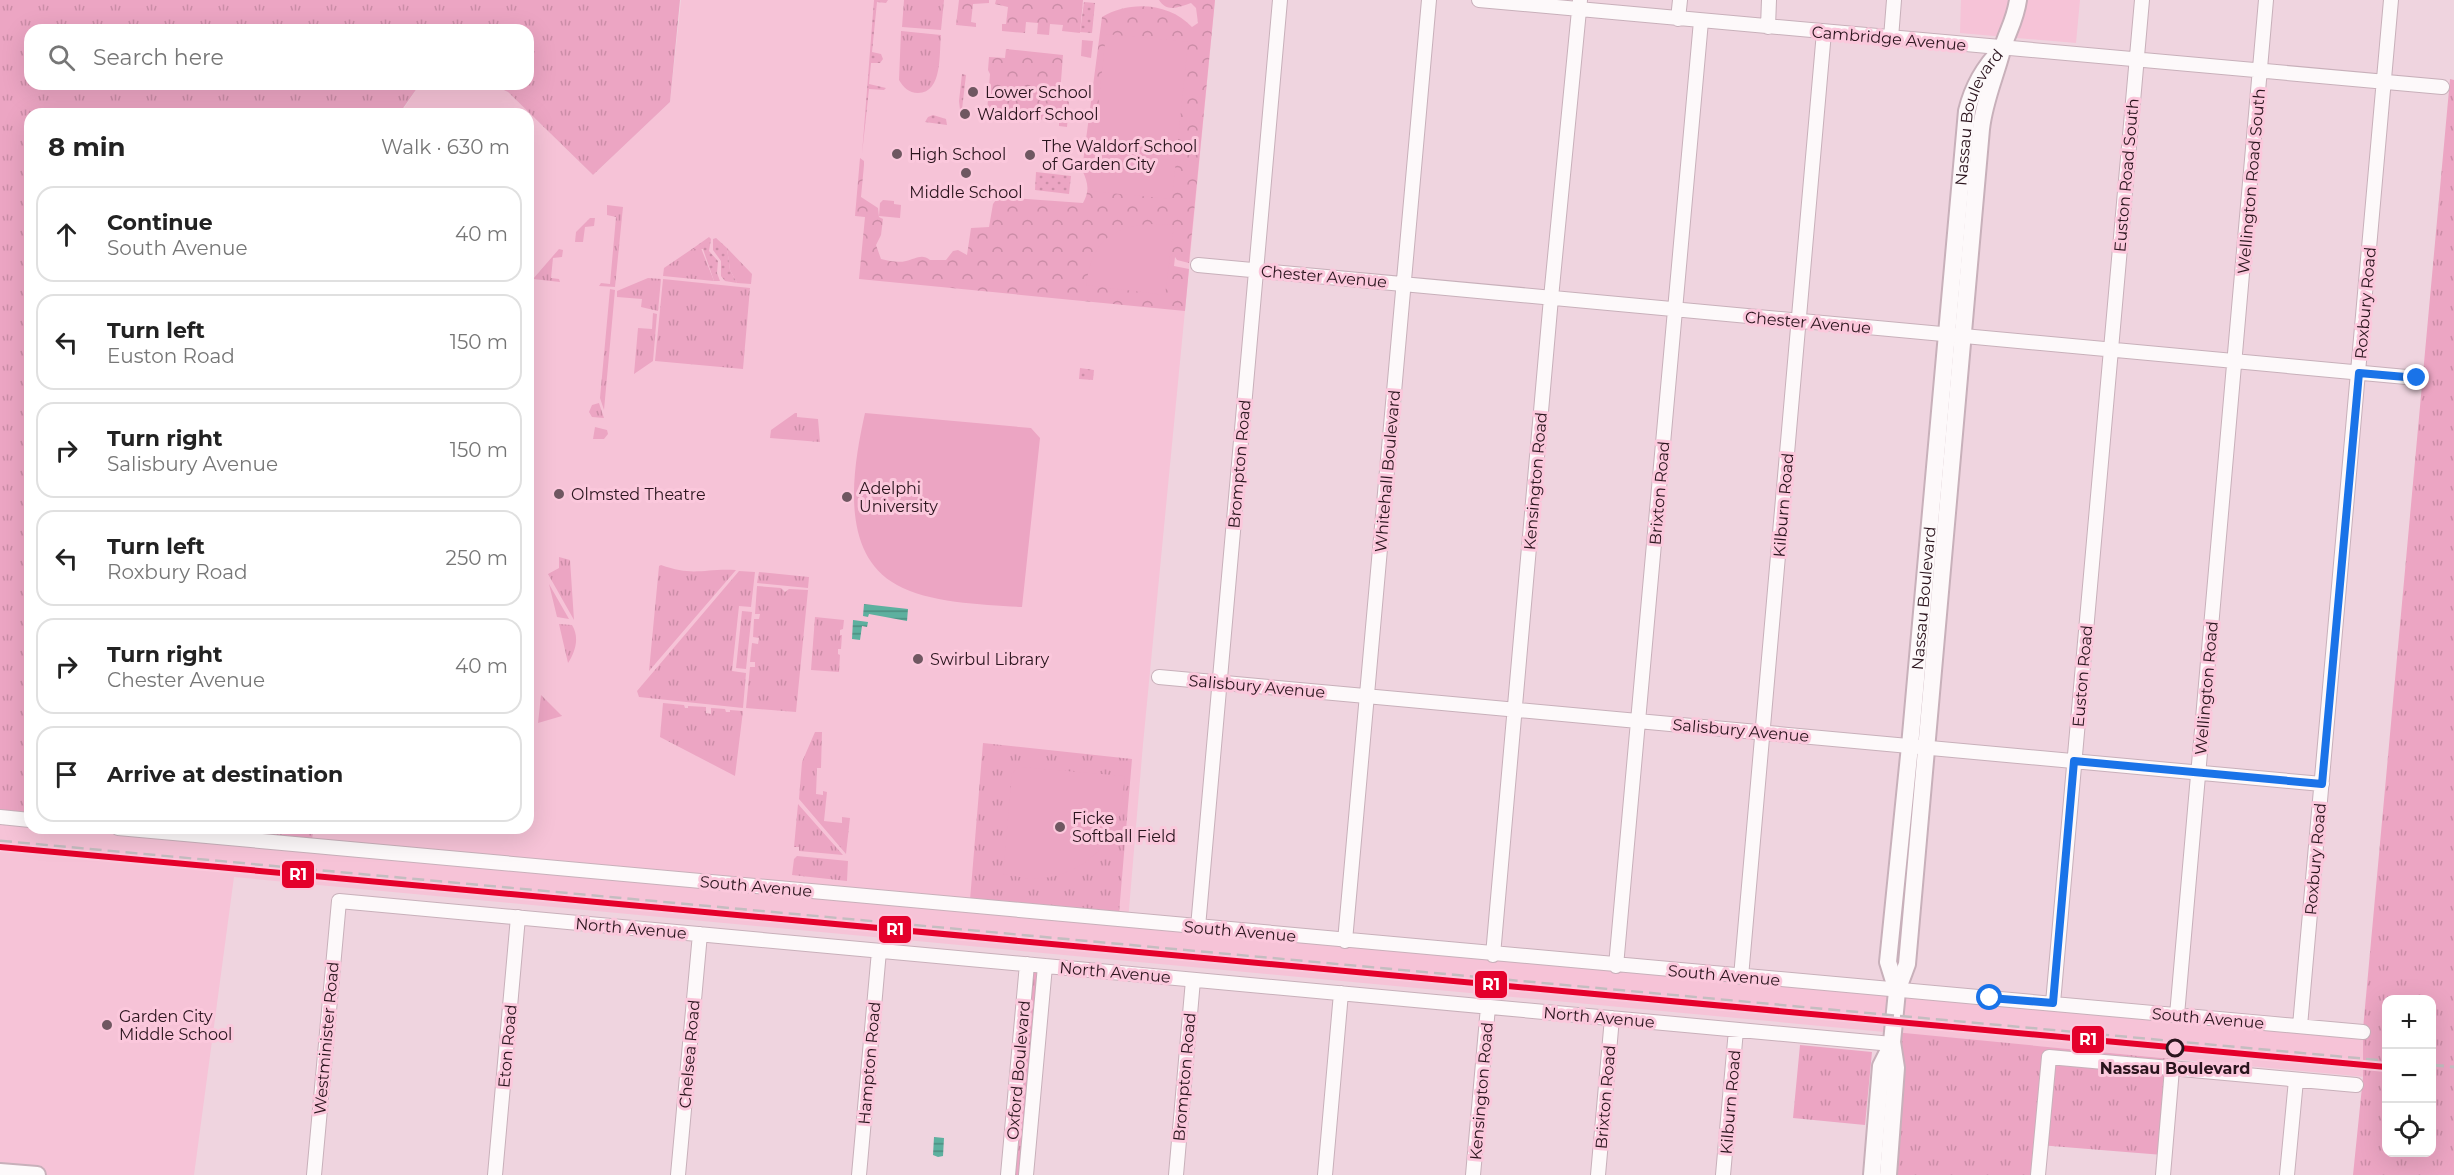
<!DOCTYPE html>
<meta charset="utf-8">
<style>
body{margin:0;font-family:Montserrat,sans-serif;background:#f2f2f2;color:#222}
.controls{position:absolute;right:18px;bottom:18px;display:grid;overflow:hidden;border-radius:12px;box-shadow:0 6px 24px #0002}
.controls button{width:54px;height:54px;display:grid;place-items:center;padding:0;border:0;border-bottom:2px solid #e0e0e0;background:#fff;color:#222;font:30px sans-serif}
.stop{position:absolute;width:18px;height:18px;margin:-14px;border:4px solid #1a73e8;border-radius:50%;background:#fff}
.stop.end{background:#1a73e8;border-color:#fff;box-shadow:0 2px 6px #0008}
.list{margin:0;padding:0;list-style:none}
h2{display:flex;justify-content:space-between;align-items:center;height:78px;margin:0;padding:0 24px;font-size:26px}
h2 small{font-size:20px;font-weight:400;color:#767676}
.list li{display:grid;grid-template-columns:39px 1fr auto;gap:18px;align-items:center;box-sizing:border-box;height:96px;margin:0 12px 12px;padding:0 12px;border:2px solid #e0e0e0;border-radius:18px}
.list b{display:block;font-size:22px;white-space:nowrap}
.list p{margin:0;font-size:20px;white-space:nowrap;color:#767676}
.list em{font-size:20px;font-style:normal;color:#767676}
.icon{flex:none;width:33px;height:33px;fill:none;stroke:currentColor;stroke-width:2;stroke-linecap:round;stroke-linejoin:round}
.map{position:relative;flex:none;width:2454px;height:1175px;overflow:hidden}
.search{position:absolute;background:#fff;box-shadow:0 6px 24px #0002;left:24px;top:24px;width:510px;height:66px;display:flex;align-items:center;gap:15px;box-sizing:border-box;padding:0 21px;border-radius:18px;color:#767676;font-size:22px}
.panel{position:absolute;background:#fff;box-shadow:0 6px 24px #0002;left:24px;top:108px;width:510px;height:726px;border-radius:18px}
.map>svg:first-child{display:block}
.built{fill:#f6c3d7}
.grass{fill:url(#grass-tufts);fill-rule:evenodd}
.forest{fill:url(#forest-crowns)}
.garden{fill:url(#garden-dots)}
.pitch{fill:#eca5c3}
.water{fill:url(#water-rules)}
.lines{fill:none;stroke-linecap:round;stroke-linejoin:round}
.minor-casing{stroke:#c8b0ba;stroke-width:16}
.major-casing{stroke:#c8b0ba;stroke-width:20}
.minor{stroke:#fdf9fa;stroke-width:14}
.major{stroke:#fdf9fa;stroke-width:16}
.rail{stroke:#c4bdc0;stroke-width:3;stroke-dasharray:12 6;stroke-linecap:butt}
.rail-1-casing{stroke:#fbc8dc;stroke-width:10}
.rail-1{stroke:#e4002b;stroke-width:6}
.route{stroke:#1a73e8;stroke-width:8}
.poi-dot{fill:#6f5761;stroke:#fbc8dc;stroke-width:2}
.stop-dot{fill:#fbc8dc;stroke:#2a141d;stroke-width:3}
.labels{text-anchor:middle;stroke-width:6;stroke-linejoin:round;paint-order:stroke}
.street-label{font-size:16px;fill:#2a141d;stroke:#fbc8dc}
.poi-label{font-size:16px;fill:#2a141d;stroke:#fbc8dc;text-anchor:start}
.stop-label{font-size:16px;font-weight:bold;fill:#2a141d;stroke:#fbc8dc}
.line-badge{stroke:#fbc8dc;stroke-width:2}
.badge-label{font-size:16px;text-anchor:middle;font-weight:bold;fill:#fff}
</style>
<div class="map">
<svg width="2454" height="1175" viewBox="0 0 2454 1175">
<defs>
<pattern id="grass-tufts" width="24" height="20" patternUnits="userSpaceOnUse" patternTransform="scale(1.5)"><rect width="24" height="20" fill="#eca5c3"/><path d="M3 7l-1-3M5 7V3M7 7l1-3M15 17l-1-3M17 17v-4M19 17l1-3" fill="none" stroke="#cb8da7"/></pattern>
<pattern id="forest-crowns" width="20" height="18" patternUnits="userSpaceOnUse" patternTransform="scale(1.5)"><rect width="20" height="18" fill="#eca5c3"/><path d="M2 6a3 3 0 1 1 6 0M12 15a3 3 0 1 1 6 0" fill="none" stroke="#cb8da7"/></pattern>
<pattern id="garden-dots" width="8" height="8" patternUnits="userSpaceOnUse" patternTransform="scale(1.5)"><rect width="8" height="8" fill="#eca5c3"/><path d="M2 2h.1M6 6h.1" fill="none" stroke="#cb8da7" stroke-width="1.8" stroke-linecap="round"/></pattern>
<pattern id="water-rules" width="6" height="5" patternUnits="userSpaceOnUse" patternTransform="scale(1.5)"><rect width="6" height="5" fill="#5db09f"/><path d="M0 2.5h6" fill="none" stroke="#4d8e81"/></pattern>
</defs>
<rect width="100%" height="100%" fill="#efd4df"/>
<path class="built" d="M681,0H1215L1143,744L1128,921L2363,1029L2386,1079L234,877L194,1175H0V819L30,821V828H115L312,845L313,828H528V114H400L420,84H489L508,92L593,175L670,102Z
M1961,0H2080L2076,43L1960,33Z"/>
<path class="grass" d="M0,0H680L670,102L593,175L508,92L490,84H528V30H30V84H420L399,114H30V816L0,813Z
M904,0H944L941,30L902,27Z
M901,31L941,35C939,52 943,93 918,93C909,93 903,87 899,80Z
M2450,79L2454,80V1175H2353L2363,1077V1029ZM2386,1000H2432V1152H2386Z
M607,205L623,207L615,287L599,286L601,283L610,284L616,217L607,215Z
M590,218H595L594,226L585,227L583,242H575L576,232Z
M701,248L714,281L663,276L664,268L692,249Z
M727,248L752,274L751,284L737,283L730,270Z
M559,249L563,250L562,257L553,258L551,278L559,279L560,282L533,279Z
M648,278L661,279L658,311L641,307L642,299L617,297V291Z
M663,279L750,288L743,369L655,361Z
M610,289L615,290L604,410L600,398Z
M653,313L657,314L653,361L634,374L638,328L652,329Z
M599,403L604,418L592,417L589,412L592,405Z
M795,413H797V417L818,419L820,442L770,438L771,430Z
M595,427L607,430L608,434L604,439H593Z
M559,557L570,560L574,620L548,574L559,568Z
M661,565C694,577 704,568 736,570L649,671L659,566Z
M739,571L755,572L751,607L739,606L732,671L746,673L743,708L639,697L637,691Z
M759,572L809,577L808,588L757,583Z
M549,584L569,619L557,617Z
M757,586L781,588L785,592L789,589L808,590L796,712L746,708L750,667H755V662H750L752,643L758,644L759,638L753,637L754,619H759L760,614H755Z
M742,611L752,612L746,669L736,668Z
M815,617L844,620L843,629L840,630V635H842L841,649H838V654L840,655L839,672L811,670Z
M559,624L572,625C580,638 575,652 568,663Z
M541,695L562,716L538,723Z
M663,703L684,705L685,708H688V706L706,707V713L711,714V708L725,709L726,712H730V710L743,711L735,776L660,737Z
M815,732H822L821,768H817L816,794L823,795V791L827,792L824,821L842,823V817L850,818L846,854L799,799L802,762Z
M983,743L1132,759L1119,913L970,900Z
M798,804L843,855L799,851V847H794Z
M141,828H313L312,846Z
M797,856L848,861L847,881L792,875L794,859Z
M1029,966L1043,967L1024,1175H1010Z
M1894,1032L2172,1059L2163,1155L2039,1145L2036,1175H1872Z
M1800,1045L1872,1052L1865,1125L1793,1118Z"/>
<path class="forest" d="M959,0H989V3L973,4L971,22L976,23V27L956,25Z
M996,0H1083L1080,33L1062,31L1063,25L1050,24L1049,35L1037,34L1038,23L1026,22L1025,33L1002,31V24H1006L1008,7L995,4Z
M1159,0H1215L1189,263L1177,260L1175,257L1174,266L1189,269L1185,311L859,279L865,217L855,216L860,158L864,161V165L861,197L878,208L879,217L883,219L881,235L876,245L881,259C889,261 898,263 906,261C915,259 922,253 930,260H946L953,251L958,250L967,255L971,228L989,227L993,204L998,197L1083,203C1090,191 1088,182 1082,170L1102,17C1130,0 1170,3 1192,27L1198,23L1196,8L1191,3C1179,7 1167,13 1159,0Z
M1082,40L1093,41L1091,58L1081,56Z
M1006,49L1063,55L1060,94L1066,96L1069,103L1067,127L1059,126V121L1033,119L1032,122H1023V116L987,113L990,74L988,70L989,57L1005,58Z"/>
<path class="garden" d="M874,0H888L886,3L877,2L872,52L881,54L883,59L880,63H871L869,84L886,88L884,90L869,89L862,154Z
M1084,2L1095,3L1092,33L1080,32Z
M962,74L966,75L961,118L959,101Z
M933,115L946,119L947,125L925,122L928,117Z
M1036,172L1071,176L1069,194L1035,190Z
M709,237L711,239L709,251L718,261L717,273L720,281H714L703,249H692Z
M716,238L727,248L730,270L737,283L725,281L721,276V261L713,250V239Z
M1080,368L1094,370L1093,380L1079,379Z"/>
<path class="pitch" d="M1106,34L1188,42L1172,199L1089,191Z
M883,200L894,201V204L901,205L900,218L879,216L880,203Z
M1149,224L1174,225L1165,295L1086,285C1092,244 1108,228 1149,224Z
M865,413L1031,428L1040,438L1022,607C986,605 928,603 897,585C838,553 853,467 865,413Z
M1020,767L1125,776C1123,788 1123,801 1120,813C1109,852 1075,877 1034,879C1024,879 1013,875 1003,874L1012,773Z"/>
<path class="water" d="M864,604L908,609L907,621L869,614L868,617L863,616Z
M853,620L868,622L867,627L862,626L860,640L852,639Z
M934,1137L944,1138L943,1156L938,1157L933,1155Z"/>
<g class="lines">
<defs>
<path id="minor" d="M1479,0L2442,87
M1678,19L1680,0
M1768,27L1769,0
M1891,38L1894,0
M1198,265L2417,378
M1159,677L2322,784
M0,817L30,820
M118,828L2363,1032
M1198,927L1280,0
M1345,941L1429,0
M1493,955L1551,298L1580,0
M1616,966L1701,21
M1741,977L1824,32
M2053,1003L2142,0
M2177,1015L2266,0
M2300,1026L2391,0
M314,1175L339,901L1892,1044
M495,1175L518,917
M678,1175L700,934
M859,1175L879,951
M1008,1175L1027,964
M1026,1175L1045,966
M1176,1175L1193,980
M1325,1175L1341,993
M1473,1175L1488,1007
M1598,1175L1612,1018
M1723,1175L1736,1030
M2038,1175L2049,1057L2356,1085
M2163,1175L2172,1069
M2287,1175L2296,1080"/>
<g id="major">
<path id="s1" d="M1897,991L1888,962L1910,746L1967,111C1973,86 1984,67 2002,49"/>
<path d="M0,1172L37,1175"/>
<path d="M1872,1175L1881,1066L1892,1044"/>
<path d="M1888,1175L1896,1068L1892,1042L1897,991L1907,964L1981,129C1984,101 1995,77 2002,50C2007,32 2015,21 2018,0"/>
</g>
</defs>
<use href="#minor" class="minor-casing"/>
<use href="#major" class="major-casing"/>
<use href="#minor" class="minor"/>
<use href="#major" class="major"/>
<path class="rail" d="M0,841L2386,1061
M2432,1065L2454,1067"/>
<defs>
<path id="rail-1" d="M0,847L2386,1067"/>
</defs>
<use href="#rail-1" class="rail-1-casing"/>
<use href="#rail-1" class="rail-1"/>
</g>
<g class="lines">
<path class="route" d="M1990,998L2053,1003L2074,761L2322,784L2359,373L2417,378"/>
</g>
<g class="poi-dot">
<circle cx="973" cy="92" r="6"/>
<circle cx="965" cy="114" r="6"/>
<circle cx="897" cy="154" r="6"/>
<circle cx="1030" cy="155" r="6"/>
<circle cx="966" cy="173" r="6"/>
<circle cx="559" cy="494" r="6"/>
<circle cx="847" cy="497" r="6"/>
<circle cx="918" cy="659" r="6"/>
<circle cx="1060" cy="827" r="6"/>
<circle cx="107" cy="1025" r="6"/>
</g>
<circle class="stop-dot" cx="2175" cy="1048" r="8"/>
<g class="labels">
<g class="street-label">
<text transform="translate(1889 38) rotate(5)" y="6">Cambridge Avenue</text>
<text dy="6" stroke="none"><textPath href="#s1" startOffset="882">Nassau Boulevard</textPath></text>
<text transform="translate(2126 175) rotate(-85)" y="6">Euston Road South</text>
<text transform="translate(2251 181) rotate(-85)" y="6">Wellington Road South</text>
<text transform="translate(1324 276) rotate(5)" y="6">Chester Avenue</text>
<text transform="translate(2365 303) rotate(-85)" y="6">Roxbury Road</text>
<text transform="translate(1808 322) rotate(5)" y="6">Chester Avenue</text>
<text transform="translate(1239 464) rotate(-85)" y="6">Brompton Road</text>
<text transform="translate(1387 471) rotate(-85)" y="6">Whitehall Boulevard</text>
<text transform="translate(1535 481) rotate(-85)" y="6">Kensington Road</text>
<text transform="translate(1659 493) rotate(-85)" y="6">Brixton Road</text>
<text transform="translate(1783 505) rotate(-85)" y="6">Kilburn Road</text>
<text dy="6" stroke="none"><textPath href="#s1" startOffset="396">Nassau Boulevard</textPath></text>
<text transform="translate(2082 676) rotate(-85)" y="6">Euston Road</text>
<text transform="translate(1257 686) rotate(5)" y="6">Salisbury Avenue</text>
<text transform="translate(2206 688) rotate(-85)" y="6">Wellington Road</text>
<text transform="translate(1741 730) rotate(5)" y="6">Salisbury Avenue</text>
<text transform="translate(2315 859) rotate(-85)" y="6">Roxbury Road</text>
<text transform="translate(756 886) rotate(5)" y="6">South Avenue</text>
<text transform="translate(631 928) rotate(5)" y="6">North Avenue</text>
<text transform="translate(1240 931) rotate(5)" y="6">South Avenue</text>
<text transform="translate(1115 972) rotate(5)" y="6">North Avenue</text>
<text transform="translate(1724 975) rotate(5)" y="6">South Avenue</text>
<text transform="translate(1599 1017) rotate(5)" y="6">North Avenue</text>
<text transform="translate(2208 1018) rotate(5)" y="6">South Avenue</text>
<text transform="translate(326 1038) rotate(-85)" y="6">Westminister Road</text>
<text transform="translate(507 1046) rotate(-85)" y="6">Eton Road</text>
<text transform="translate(689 1054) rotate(-85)" y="6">Chelsea Road</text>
<text transform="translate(869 1063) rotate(-85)" y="6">Hampton Road</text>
<text transform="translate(1018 1070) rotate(-85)" y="6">Oxford Boulevard</text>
<text transform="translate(1184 1077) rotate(-85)" y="6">Brompton Road</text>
<text transform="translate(1481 1091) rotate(-85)" y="6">Kensington Road</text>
<text transform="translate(1605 1097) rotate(-85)" y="6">Brixton Road</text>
<text transform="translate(1730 1102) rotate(-85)" y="6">Kilburn Road</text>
</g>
<g class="poi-label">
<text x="985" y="98">Lower School</text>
<text x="977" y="120">Waldorf School</text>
<text x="1042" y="152">The Waldorf School<tspan x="1042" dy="18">of Garden City</tspan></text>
<text x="909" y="160">High School</text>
<text x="966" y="198" text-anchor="middle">Middle School</text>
<text x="859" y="494">Adelphi<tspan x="859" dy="18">University</tspan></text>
<text x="571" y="500">Olmsted Theatre</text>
<text x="930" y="665">Swirbul Library</text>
<text x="1072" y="824">Ficke<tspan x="1072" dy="18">Softball Field</tspan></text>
<text x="119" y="1022">Garden City<tspan x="119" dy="18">Middle School</tspan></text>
</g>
<g class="stop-label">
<text x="2175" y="1074">Nassau Boulevard</text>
</g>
</g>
<g class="line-badge">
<rect x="281" y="860" width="34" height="29" rx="6" fill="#e4002b"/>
<rect x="878" y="915" width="34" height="29" rx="6" fill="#e4002b"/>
<rect x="1474" y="970" width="34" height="29" rx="6" fill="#e4002b"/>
<rect x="2071" y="1025" width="34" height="29" rx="6" fill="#e4002b"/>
</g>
<g class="badge-label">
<text x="298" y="880">R1</text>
<text x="895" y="935">R1</text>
<text x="1491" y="990">R1</text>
<text x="2088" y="1045">R1</text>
</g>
</svg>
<div class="controls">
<button>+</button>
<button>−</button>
<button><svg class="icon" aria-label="locate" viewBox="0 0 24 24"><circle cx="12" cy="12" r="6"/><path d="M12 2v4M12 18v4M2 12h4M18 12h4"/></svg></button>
</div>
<div class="stop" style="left:1990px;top:998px"></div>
<div class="stop end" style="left:2417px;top:378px"></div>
<div class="search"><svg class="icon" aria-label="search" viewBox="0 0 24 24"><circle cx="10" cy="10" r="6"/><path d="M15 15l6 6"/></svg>Search here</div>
<section class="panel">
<h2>8 min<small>Walk · 630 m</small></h2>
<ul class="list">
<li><svg class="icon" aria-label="ahead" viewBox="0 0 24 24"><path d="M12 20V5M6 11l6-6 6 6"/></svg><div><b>Continue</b><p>South Avenue</p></div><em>40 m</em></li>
<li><svg class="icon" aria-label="left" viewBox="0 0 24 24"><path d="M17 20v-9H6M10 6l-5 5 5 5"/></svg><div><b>Turn left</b><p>Euston Road</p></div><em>150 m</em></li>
<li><svg class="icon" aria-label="right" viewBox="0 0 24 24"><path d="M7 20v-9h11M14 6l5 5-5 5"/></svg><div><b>Turn right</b><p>Salisbury Avenue</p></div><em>150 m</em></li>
<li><svg class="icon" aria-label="left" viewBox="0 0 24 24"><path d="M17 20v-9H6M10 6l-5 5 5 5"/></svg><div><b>Turn left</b><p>Roxbury Road</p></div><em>250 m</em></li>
<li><svg class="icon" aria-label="right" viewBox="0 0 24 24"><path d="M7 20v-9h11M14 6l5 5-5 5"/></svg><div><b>Turn right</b><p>Chester Avenue</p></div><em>40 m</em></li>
<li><svg class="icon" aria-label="arrive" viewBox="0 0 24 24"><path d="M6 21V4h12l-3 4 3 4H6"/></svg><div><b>Arrive at destination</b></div></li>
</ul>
</section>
</div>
